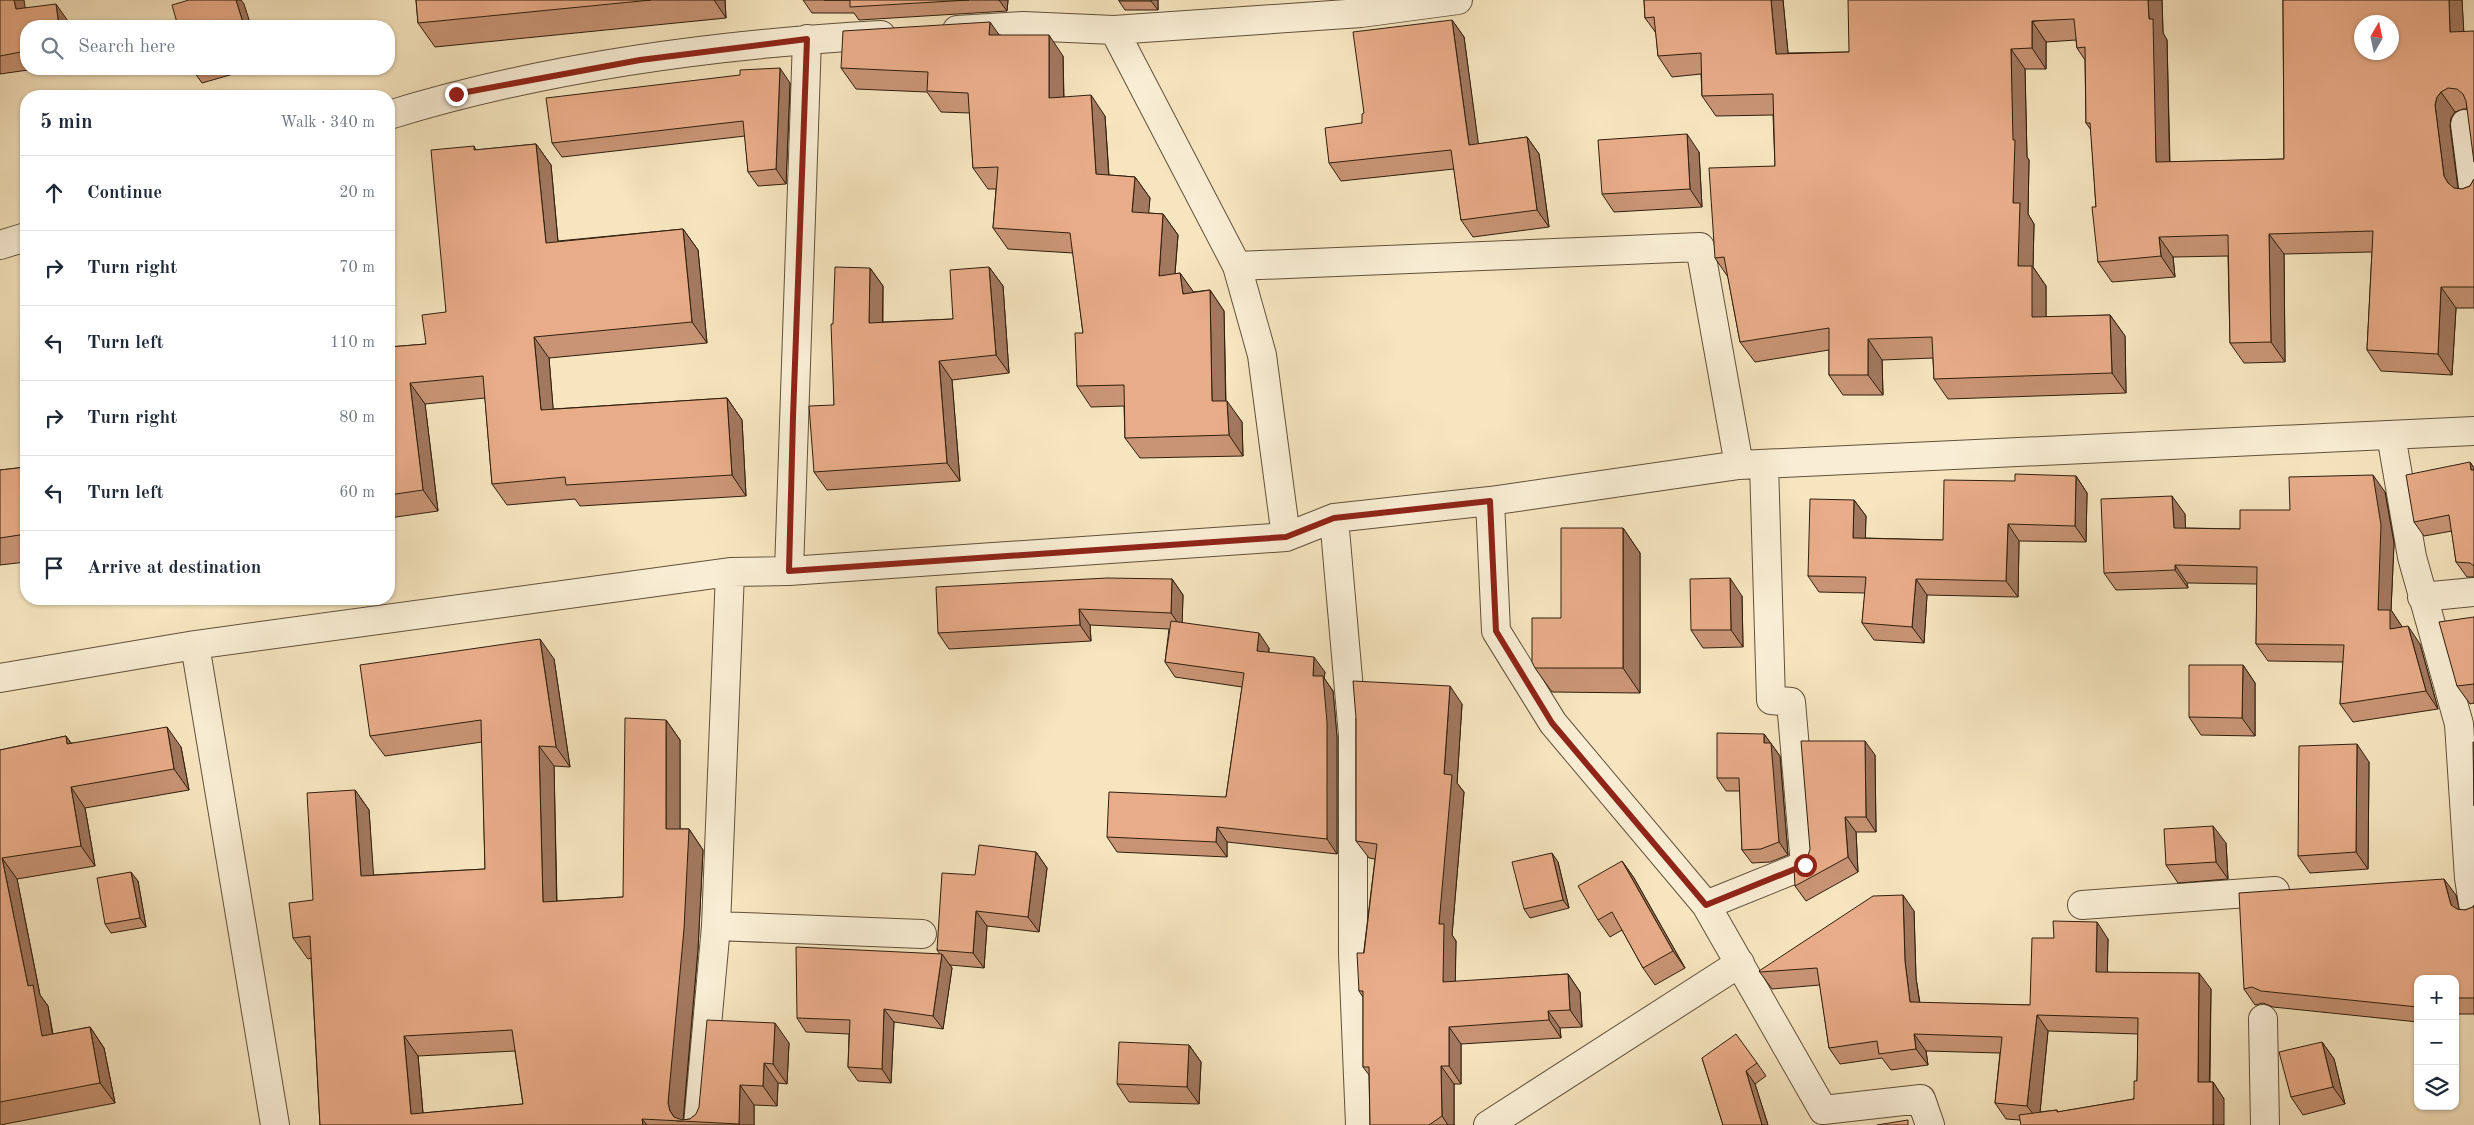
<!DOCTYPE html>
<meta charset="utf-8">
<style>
body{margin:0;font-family:"Old Standard TT",serif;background:#f2f2f3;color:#1f2937}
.controls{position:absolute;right:15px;bottom:15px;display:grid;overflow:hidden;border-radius:10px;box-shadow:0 1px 4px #0004}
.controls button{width:45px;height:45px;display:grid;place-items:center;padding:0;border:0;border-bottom:1px solid #e0e1e3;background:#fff;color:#1f2937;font:25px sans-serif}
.compass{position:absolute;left:2354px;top:15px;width:45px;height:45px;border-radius:50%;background:#fff;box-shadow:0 1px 4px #0004;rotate:9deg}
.stop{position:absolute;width:15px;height:15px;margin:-11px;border:4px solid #8f2418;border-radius:50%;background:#fff}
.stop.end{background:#8f2418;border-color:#fff;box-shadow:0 1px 5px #0008}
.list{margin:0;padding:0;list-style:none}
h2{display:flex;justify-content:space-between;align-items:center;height:65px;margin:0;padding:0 20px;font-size:21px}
h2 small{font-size:16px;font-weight:400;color:#747a83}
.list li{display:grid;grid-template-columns:32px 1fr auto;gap:15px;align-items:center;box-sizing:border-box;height:75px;padding:0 20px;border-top:1px solid #e0e1e3}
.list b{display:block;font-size:19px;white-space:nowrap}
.list em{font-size:16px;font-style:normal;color:#747a83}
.icon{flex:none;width:28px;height:28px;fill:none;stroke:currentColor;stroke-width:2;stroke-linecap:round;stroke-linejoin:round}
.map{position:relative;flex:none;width:2474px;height:1125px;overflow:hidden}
.search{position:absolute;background:#fff;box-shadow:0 1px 4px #0004;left:20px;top:20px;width:375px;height:55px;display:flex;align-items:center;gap:12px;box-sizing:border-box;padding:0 18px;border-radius:20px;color:#747a83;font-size:19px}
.panel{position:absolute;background:#fff;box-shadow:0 1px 4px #0004;left:20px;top:90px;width:375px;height:515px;border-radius:20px}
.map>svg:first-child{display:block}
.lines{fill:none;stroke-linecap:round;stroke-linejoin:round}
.minor-casing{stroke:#61503a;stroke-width:30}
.minor{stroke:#f9eed5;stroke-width:28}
.wall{fill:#c89475;stroke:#2f1e0d;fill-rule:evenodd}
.shaded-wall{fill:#a2785f;stroke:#2f1e0d}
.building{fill:#e8ac88;stroke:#2f1e0d;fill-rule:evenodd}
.route{stroke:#8f2418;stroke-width:6}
</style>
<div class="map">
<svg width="2474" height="1125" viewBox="0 0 2474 1125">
<rect width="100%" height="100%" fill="#f6e5bf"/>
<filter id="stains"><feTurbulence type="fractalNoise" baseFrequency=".004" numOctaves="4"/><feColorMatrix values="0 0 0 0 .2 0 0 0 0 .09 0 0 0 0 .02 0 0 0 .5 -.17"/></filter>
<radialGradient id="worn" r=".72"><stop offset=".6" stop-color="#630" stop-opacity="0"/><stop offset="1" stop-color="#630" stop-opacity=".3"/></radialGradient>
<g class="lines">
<defs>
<path id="minor" d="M957,30L1023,26L1114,30L1361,13L1458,0
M1114,30L1237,266L1262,355L1286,537
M389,115C545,67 718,44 881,35
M2465,124L2474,194
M0,245L26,237
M1237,266L1700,247L1739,465
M2391,435L2412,557L2459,724L2469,878L2474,911
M1490,501L1496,631L1553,723L1706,905L1823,1110L1921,1099L1930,1125
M1334,518L1353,736V954L1360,1125
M789,571L807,39
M2422,597L2474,592
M195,645L275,1125
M0,678L195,645L730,572L789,571L1286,537L1334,518L1490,501L1739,465L2474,431
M1706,905L1805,865L1791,702L1771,700L1764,464
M2082,905L2275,891
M716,926L922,934
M2263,1019L2265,1125
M698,1125L716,926L730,572
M1488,1125L1740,963"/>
</defs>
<use href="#minor" class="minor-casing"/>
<use href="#minor" class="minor"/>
</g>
<path class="wall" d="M0,0L68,21L69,26H26V69H35L0,74Z
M416,0H725L726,18L435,47L418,23Z
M803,0H1008L1007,11L859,20L854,13H812Z
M1119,0H1158V10H1125L1119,1Z
M1644,0H1783L1788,53L1849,52L2162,0L2163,33L2167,40L2170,162L2284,159L2283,0H2462L2467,109H2463L2455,112L2451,118L2450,126L2458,189H2462L2470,186L2474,179V308H2456L2452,375L2381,371L2367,350L2372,252L2284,254L2285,362L2244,363L2230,343L2228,256L2173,257L2175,277L2112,282L2098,262L2096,207L2091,130L2086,123L2085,60L2077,48L2076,40L2046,42V69H2025L2027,157L2029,160L2028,214L2034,224L2033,267L2046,286V317L2110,315L2125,336L2126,393L1948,399L1934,379L1933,358L1882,360L1883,395H1843L1829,375V350L1755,362L1740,342L1728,277L1715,258L1775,166L1773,115L1716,116L1702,96L1701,74L1672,77L1658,56L1656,33L1645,18Z
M1452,20L1464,37L1478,144L1527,137L1539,154L1549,227L1473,237L1461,220L1454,169L1341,181L1329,163L1362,123L1364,113Z
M1000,35L1063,56L1064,97L1105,116L1109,175L1135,177L1150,198L1148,213L1163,214L1178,235L1175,274L1180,273L1193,292L1210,290L1224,311L1226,401L1242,422L1243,456L1140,458L1125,438L1124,406L1091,407L1077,386L1083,333L1073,253L1008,249L993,228L996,189H988L973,168L970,113L941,112L927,92L856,89L841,68Z
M192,69H251L202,83Z
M790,83L786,184L758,186L748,172L745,136L562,157L552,143Z
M536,144L551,165L558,241L683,229L698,250L707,343L549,358L553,409L727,398L742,420L746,496L580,506L575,499L507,505L492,484L485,398L425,404L438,511L389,518V347L426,344L446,312L474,146L476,150Z
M1699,152L1702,207L1614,212L1602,194Z
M989,267L1003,286L1009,373L952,380L960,481L827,490L814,472L834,405L833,324L870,268L883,286V322L953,319Z
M2470,462L2474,468V577H2467L2456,562L2452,531L2424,536L2414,522Z
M26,467V562L0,565V470Z
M2076,476L2087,493L2086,542L2019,541L2018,597L1927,595L1924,643L1874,640L1862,623L1865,593L1819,592L1808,576L1854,500L1866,516L1865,538L1943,540L2015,481Z
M2385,492L2394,543L2391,610L2402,627L2420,644L2438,709L2353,722L2340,704L2343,662L2268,661L2256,644L2257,584L2187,583L2188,588L2116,590L2104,573L2185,514V528L2240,529L2290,510Z
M1623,528L1640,553V693L1552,692L1535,668L1561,618Z
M1172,579L1183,595L1182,623L1269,648V653L1325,672L1324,678L1333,691L1337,737V854L1227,842V857L1117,852L1107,837L1226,797L1242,687L1175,677L1165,662L1169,629L1090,625L1091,641L949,649L938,633Z
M1742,596L1743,647L1703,648L1691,630Z
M2474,617V703L2470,704L2457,686Z
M554,659L570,767L554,766L557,901L623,897L666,720L680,740V829H689L703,850L698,949L683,1120L690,1119L789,1043L787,1084L778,1083L777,1106L754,1105V1125H320L311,958L308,959L293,938L313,900L355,790L369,810L373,875L485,869L482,742L385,756L370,736ZM515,1051L523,1104L423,1113L418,1056Z
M2243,665L2255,683V736L2201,735L2189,717Z
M1462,704L1457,783L1464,792L1452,935L1456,941L1455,982L1568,974L1580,992L1582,1027L1560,1028L1561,1038L1461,1044V1084H1454V1125H1370L1369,1075L1363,1067V997L1359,991L1375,859L1369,858L1356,841V718Z
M1764,734L1780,756L1788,855L1770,862L1752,863L1742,850L1740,791H1726L1717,778Z
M66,736L71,743L181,747L189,790L85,808L95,866L17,879L40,995L48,1006L53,1034L90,1027L104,1048L115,1103L0,1125V750Z
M1875,755L1876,832H1856L1858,872L1806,901L1795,886L1807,859Z
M2369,762L2368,869L2310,873L2298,856Z
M2226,843L2228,879L2178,883L2166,865Z
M1036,852L1047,868L1039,932L987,926L984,968L950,965L952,968L943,1029L894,1022L891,1083L858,1081L848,1067L849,1034L806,1032L797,1018L940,954L937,950L975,875Z
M1622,861L1634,878L1685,968L1655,985L1643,968L1622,930L1610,937L1598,920Z
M1558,862L1569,908L1530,918L1524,909Z
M138,881L146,927L111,933L105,924Z
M2456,895L2459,910H2465L2473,907L2474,905V1014H2455V979H2418V1022L2273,1007L2263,1003L2255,1005L2244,989Z
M1914,911L1916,978L1920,1003L2030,1005L2108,939L2107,972L2211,989L2210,1082H2213L2224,1099L2020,1120L2006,1119L1995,1103L2000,1053L1926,1051L1928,1065L1891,1070L1882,1058L1840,1064L1829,1048L1820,985L1772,989L1759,971ZM2048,1031L2138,1034L2137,1081L2134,1099L2058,1112L2057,1110L2040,1112Z
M2322,1042L2334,1059L2345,1104L2303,1115L2291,1097Z
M1189,1045L1201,1062L1199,1104L1129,1102L1117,1084Z
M1702,1058L1757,1063L1766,1076L1755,1084L1768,1125H1723Z"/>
<path class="shaded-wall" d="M14,0H24L28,26L16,9Z
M236,0H241L244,4L251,26H244Z
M714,0H725L726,18Z
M999,0H1008L1007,11Z
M1151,0H1158V10L1151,1Z
M1771,0H1783L1790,74L1776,54Z
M2148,0H2162L2163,33L2167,40L2170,183L2156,162Z
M2449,0H2462L2465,52L2450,32Z
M56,4L68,21L69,26H59Z
M1452,20L1464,37L1481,163L1469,145Z
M2032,21L2046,42V69L2032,48Z
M990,22L1005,43L989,35Z
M1049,35L1063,56L1064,118L1049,98Z
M2011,49L2025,69L2027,157L2029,160L2028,214L2034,224L2033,267L2046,286V338L2032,317L2018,266L2013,203Z
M780,68L790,83L786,184L776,169Z
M2441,92L2455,112L2451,118L2450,126L2459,196L2448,183L2444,176L2435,105L2437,97Z
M1091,95L1105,116L1110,195L1096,174Z
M1687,134L1699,152L1702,207L1690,189Z
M1527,137L1539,154L1549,227L1537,210Z
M536,144L551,165L560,264L546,243Z
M1135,177L1150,198L1147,233L1132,212Z
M1163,214L1178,235L1173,297L1159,276Z
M683,229L698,250L707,343L692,322Z
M2269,234L2284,254L2285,362L2271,342Z
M2159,237L2173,257L2175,277L2161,256Z
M989,267L1003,286L1009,373L996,355Z
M870,268L883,286L882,341L869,323Z
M1180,273L1195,294H1183Z
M2441,287L2456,308L2452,375L2438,354Z
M1210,290L1224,311L1226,422L1212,401Z
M2110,315L2125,336L2126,393L2112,373Z
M534,337L549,358L555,431L541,410Z
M1868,339L1882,360L1883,395L1868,375Z
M939,361L952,380L960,481L947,463Z
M410,383L425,404L438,511L423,490Z
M727,398L742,420L746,496L732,475Z
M1227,401L1242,422L1243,456L1229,435Z
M2470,462L2474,468V474L2471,470Z
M2373,475L2385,492L2394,543L2391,610L2403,628L2390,629L2378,610Z
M2076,476L2087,493L2086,542L2075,526Z
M2172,496L2185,514L2186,546L2174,528Z
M1854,500L1866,516L1865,554L1853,538Z
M2008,524L2019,541L2018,597L2006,581Z
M1623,528L1640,553V693L1623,668Z
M2175,565L2187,583L2188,588L2175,570Z
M1730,578L1742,596L1743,647L1731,630Z
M1172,579L1183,595L1182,629L1171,613Z
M1916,579L1927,595L1924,643L1912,627Z
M1079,609L1090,625L1091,641L1080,625Z
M2408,626L2420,644L2438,709L2426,691Z
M1259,633L1269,648L1267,666L1257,651Z
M540,639L554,659L570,767L556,747Z
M1314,657L1325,672L1324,678L1333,691L1337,737V854L1327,839L1313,676Z
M2243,665L2255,683V736L2242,718Z
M1450,686L1462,704L1457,783L1464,792L1452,935L1456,941L1455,1000L1443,982L1439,924L1444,774Z
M666,720L680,740V849L666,829Z
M167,727L181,747L189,790L174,769Z
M1764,734L1780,756L1788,855L1779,842L1764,743Z
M66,736L80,757L67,744Z
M1865,741L1875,755L1876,832L1866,817Z
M2357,744L2369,762L2368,869L2356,852Z
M539,746L554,766L557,923L543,902Z
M71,787L85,808L95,866L81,846Z
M355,790L369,810L375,896L361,876Z
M1845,817L1856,832L1858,872L1848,857Z
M2213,826L2226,843L2228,879L2216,862Z
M1217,827L1227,842V857L1216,842Z
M689,829L703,850L698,949L683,1121H677L670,1111L668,1103Z
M1036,852L1047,868L1039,932L1028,917Z
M1552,853L1558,862L1569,908L1563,900Z
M2,858L17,879L40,995L48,1006L56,1057L42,1036L28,986Z
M1622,861L1634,878L1685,968L1673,951Z
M131,872L138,881L146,927L140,918Z
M2444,879L2456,895L2462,921L2451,905Z
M1903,895L1914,911L1916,978L1922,1019L1910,1002L1905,961Z
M976,911L987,926L984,968L973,953Z
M2097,922L2108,939L2107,989L2096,972Z
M942,954L952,968L943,1029L933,1016Z
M2199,973L2211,989L2209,1098L2198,1082Z
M1568,974L1580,992L1582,1027L1570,1010Z
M884,1009L894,1022L891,1083L882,1069Z
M1548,1011L1560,1028L1561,1038L1549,1020Z
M2037,1015L2048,1031L2039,1122L2027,1106Z
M775,1023L789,1043L787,1084L773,1064Z
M90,1027L104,1048L115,1103L100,1083Z
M1449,1027L1461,1044V1084L1449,1066Z
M1914,1034L1926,1051L1928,1065L1916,1049Z
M404,1036L418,1056L424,1125L411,1114Z
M2322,1042L2334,1059L2345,1104L2333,1087Z
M1189,1045L1201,1062L1199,1104L1187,1087Z
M764,1063L778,1083L777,1106L763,1086Z
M1441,1066L1454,1084V1125H1448L1442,1116Z
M1746,1071L1755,1084L1768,1125H1762Z
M2213,1082L2224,1099V1125H2213Z
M740,1085L754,1105V1125H740L739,1124Z
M642,1119L647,1125H643Z"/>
<path class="building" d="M0,0H14L16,9L56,4L59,26H26V51L0,56Z
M189,0H236L244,26H178L172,5Z
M416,0H651L418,23Z
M824,0H969L850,7V0Z
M1119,0H1151V1H1119Z
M1644,0H1771L1776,54L1849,52L1848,0H2148L2149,19H2153L2156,162L2284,159L2283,0H2449L2450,32L2474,31V162L2466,101L2463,94L2457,89L2448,88L2441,92L2437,97L2435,105L2444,176L2448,183L2454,188L2462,189L2470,186L2474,179V287H2441L2438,354L2367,350L2373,231L2269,234L2271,342L2230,343L2228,235L2159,237L2161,256L2098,262L2092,207H2096L2090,123H2086L2085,47L2077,48L2074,19L2032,21V48L2011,49L2013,140H2015L2013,203H2020L2018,266H2032V317L2110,315L2112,373L1934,379L1932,337L1868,339V375H1829V328L1740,342L1724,257L1715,258L1709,168L1775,166L1773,94L1702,96L1701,53L1658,56L1654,17L1645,18ZM2362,22H2392V52H2362Z
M1452,20L1469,145L1527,137L1537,210L1461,220L1451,150L1329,163L1325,128L1362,123V114L1364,113L1353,32Z
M990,22L989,35H1049V98L1091,95L1096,174L1135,177L1132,212L1163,214L1159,276L1180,273L1183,294L1210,290L1212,401H1227L1229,435L1125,438L1124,385L1077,386L1075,333H1083L1070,233L993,228L998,167L973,168L968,93L927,91L928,72L841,68L843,31Z
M780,68L776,169L748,172L743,121L552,143L546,98L740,75V70Z
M1687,134L1690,189L1602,194L1598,140Z
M536,144L546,243L683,229L692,322L534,337L541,410L727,398L732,475L566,485L565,477L492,484L483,376L410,383L423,490L389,495V347L426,344L422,315L446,312L431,150L474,146V150Z
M835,267L870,268L869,323L953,319L950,270L989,267L996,355L939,361L947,463L814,472L809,406L834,405L831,324H833Z
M2470,462L2471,470H2474V566L2470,563L2456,562L2449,515L2414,522L2406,475Z
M26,467V534L0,538V470Z
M2015,474L2076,476L2075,526L2008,524L2006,581L1916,579L1912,627L1862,623L1866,577L1808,576L1810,499L1854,500L1853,538L1943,540L1944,480L2015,481Z
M2373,475L2381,525L2378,610H2390V629L2408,626L2426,691L2340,704L2344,645L2256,644L2257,567L2175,565V570L2104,573L2101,499L2172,496L2174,528L2240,529V510H2290L2289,477Z
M1561,528H1623V668H1535L1532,662V618H1561Z
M1107,578L1172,579L1171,613L1079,609L1080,625L938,633L936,587Z
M1730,578L1731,630H1691L1690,579Z
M2474,617V684L2457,686L2439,622Z
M1171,621L1259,633L1257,651L1314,657L1313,676H1323L1327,722V839L1217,827L1216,842L1107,837L1109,792L1226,797L1244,673L1165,662Z
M540,639L556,747L539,746L543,902L623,897L625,718L666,720V829H689L684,929L668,1103L670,1111L674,1117L682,1120L690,1119L696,1114L699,1107L707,1020L775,1023L773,1064L764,1063L763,1086L740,1085L739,1124L642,1119L643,1125H320L310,936L293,938L289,903L313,900L307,793L355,790L361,876L485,869L481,720L370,736L360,665ZM512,1030L523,1104L411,1114L404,1036Z
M2189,665H2243L2242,718L2189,717Z
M1353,681L1450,686L1444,774L1452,775L1439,924H1444L1443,982L1568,974L1570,1010L1548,1011L1549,1020L1449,1027V1066H1441L1442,1116L1429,1125H1370L1369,1067H1363V991H1359L1357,953H1364L1377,844L1356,841V718Z
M167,727L174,769L71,787L81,846L2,858L28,986L33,985L42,1036L90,1027L100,1083L0,1102V750L66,736L67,744Z
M1717,733L1764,734V743H1771L1779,842L1761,849L1742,850L1739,778H1717Z
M1801,741H1865L1866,817H1845L1848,857L1795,886L1794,867L1807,859L1810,849Z
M2473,742H2474V806Z
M2357,744L2356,852L2298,856L2299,746Z
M2213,826L2216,862L2166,865L2164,829Z
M979,845L1036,852L1028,917L976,911L973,953L937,950L942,873L975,875Z
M1552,853L1563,900L1524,909L1512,862Z
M1622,861L1673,951L1643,968L1612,912L1598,920L1578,886Z
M131,872L140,918L105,924L97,878Z
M2444,879L2451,905L2457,909L2465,910L2473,907L2474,905V998H2455V979H2418V1007L2261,991L2252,987L2244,989L2239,893Z
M1903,895L1905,961L1910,1002L2030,1005L2032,938H2054L2053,921L2097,922L2096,972L2199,973L2198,1082H2213V1125H2021L2019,1115L2057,1110V1112L2134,1099V1081H2137L2138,1018L2037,1015L2027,1106L1995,1103L2002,1037L1914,1034L1916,1049L1879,1054L1877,1041L1829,1048L1817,968L1760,972L1759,971L1873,896Z
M796,947L942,954L933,1016L884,1009L882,1069L848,1067L850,1020L797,1018Z
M1736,1034L1757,1063L1746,1071L1762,1125H1723L1702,1058Z
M1119,1042L1189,1045L1187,1087L1117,1084Z
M2322,1042L2333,1087L2291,1097L2279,1052Z
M1908,1120V1125H1877Z"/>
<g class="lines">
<path class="route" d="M456,94L640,60L807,39L793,417L789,571L1286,537L1334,518L1490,501L1496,631L1552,723L1706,905L1805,865"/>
</g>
<rect width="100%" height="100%" filter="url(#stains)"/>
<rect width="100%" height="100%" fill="url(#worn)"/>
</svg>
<div class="controls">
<button>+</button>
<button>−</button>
<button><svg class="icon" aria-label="layers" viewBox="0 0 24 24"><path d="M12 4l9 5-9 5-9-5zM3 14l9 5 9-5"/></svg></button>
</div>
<svg class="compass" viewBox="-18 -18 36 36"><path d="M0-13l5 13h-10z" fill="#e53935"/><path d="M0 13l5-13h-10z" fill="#747a83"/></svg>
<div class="stop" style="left:1805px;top:865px"></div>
<div class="stop end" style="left:456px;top:94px"></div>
<div class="search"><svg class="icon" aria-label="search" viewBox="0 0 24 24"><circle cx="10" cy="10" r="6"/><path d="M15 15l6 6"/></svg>Search here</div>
<section class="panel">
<h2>5 min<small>Walk · 340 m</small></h2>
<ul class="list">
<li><svg class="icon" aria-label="ahead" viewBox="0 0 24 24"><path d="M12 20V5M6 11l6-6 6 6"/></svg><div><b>Continue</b></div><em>20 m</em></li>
<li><svg class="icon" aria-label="right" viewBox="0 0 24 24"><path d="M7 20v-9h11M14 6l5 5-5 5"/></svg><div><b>Turn right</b></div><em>70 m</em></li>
<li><svg class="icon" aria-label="left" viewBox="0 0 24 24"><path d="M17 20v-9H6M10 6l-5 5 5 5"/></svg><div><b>Turn left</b></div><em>110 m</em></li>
<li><svg class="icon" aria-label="right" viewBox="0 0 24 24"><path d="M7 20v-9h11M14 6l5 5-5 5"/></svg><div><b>Turn right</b></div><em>80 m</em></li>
<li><svg class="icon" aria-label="left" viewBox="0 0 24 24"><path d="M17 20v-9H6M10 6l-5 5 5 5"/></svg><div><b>Turn left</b></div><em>60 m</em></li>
<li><svg class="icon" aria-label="arrive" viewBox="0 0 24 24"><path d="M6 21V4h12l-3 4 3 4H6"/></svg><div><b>Arrive at destination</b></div></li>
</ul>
</section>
</div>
